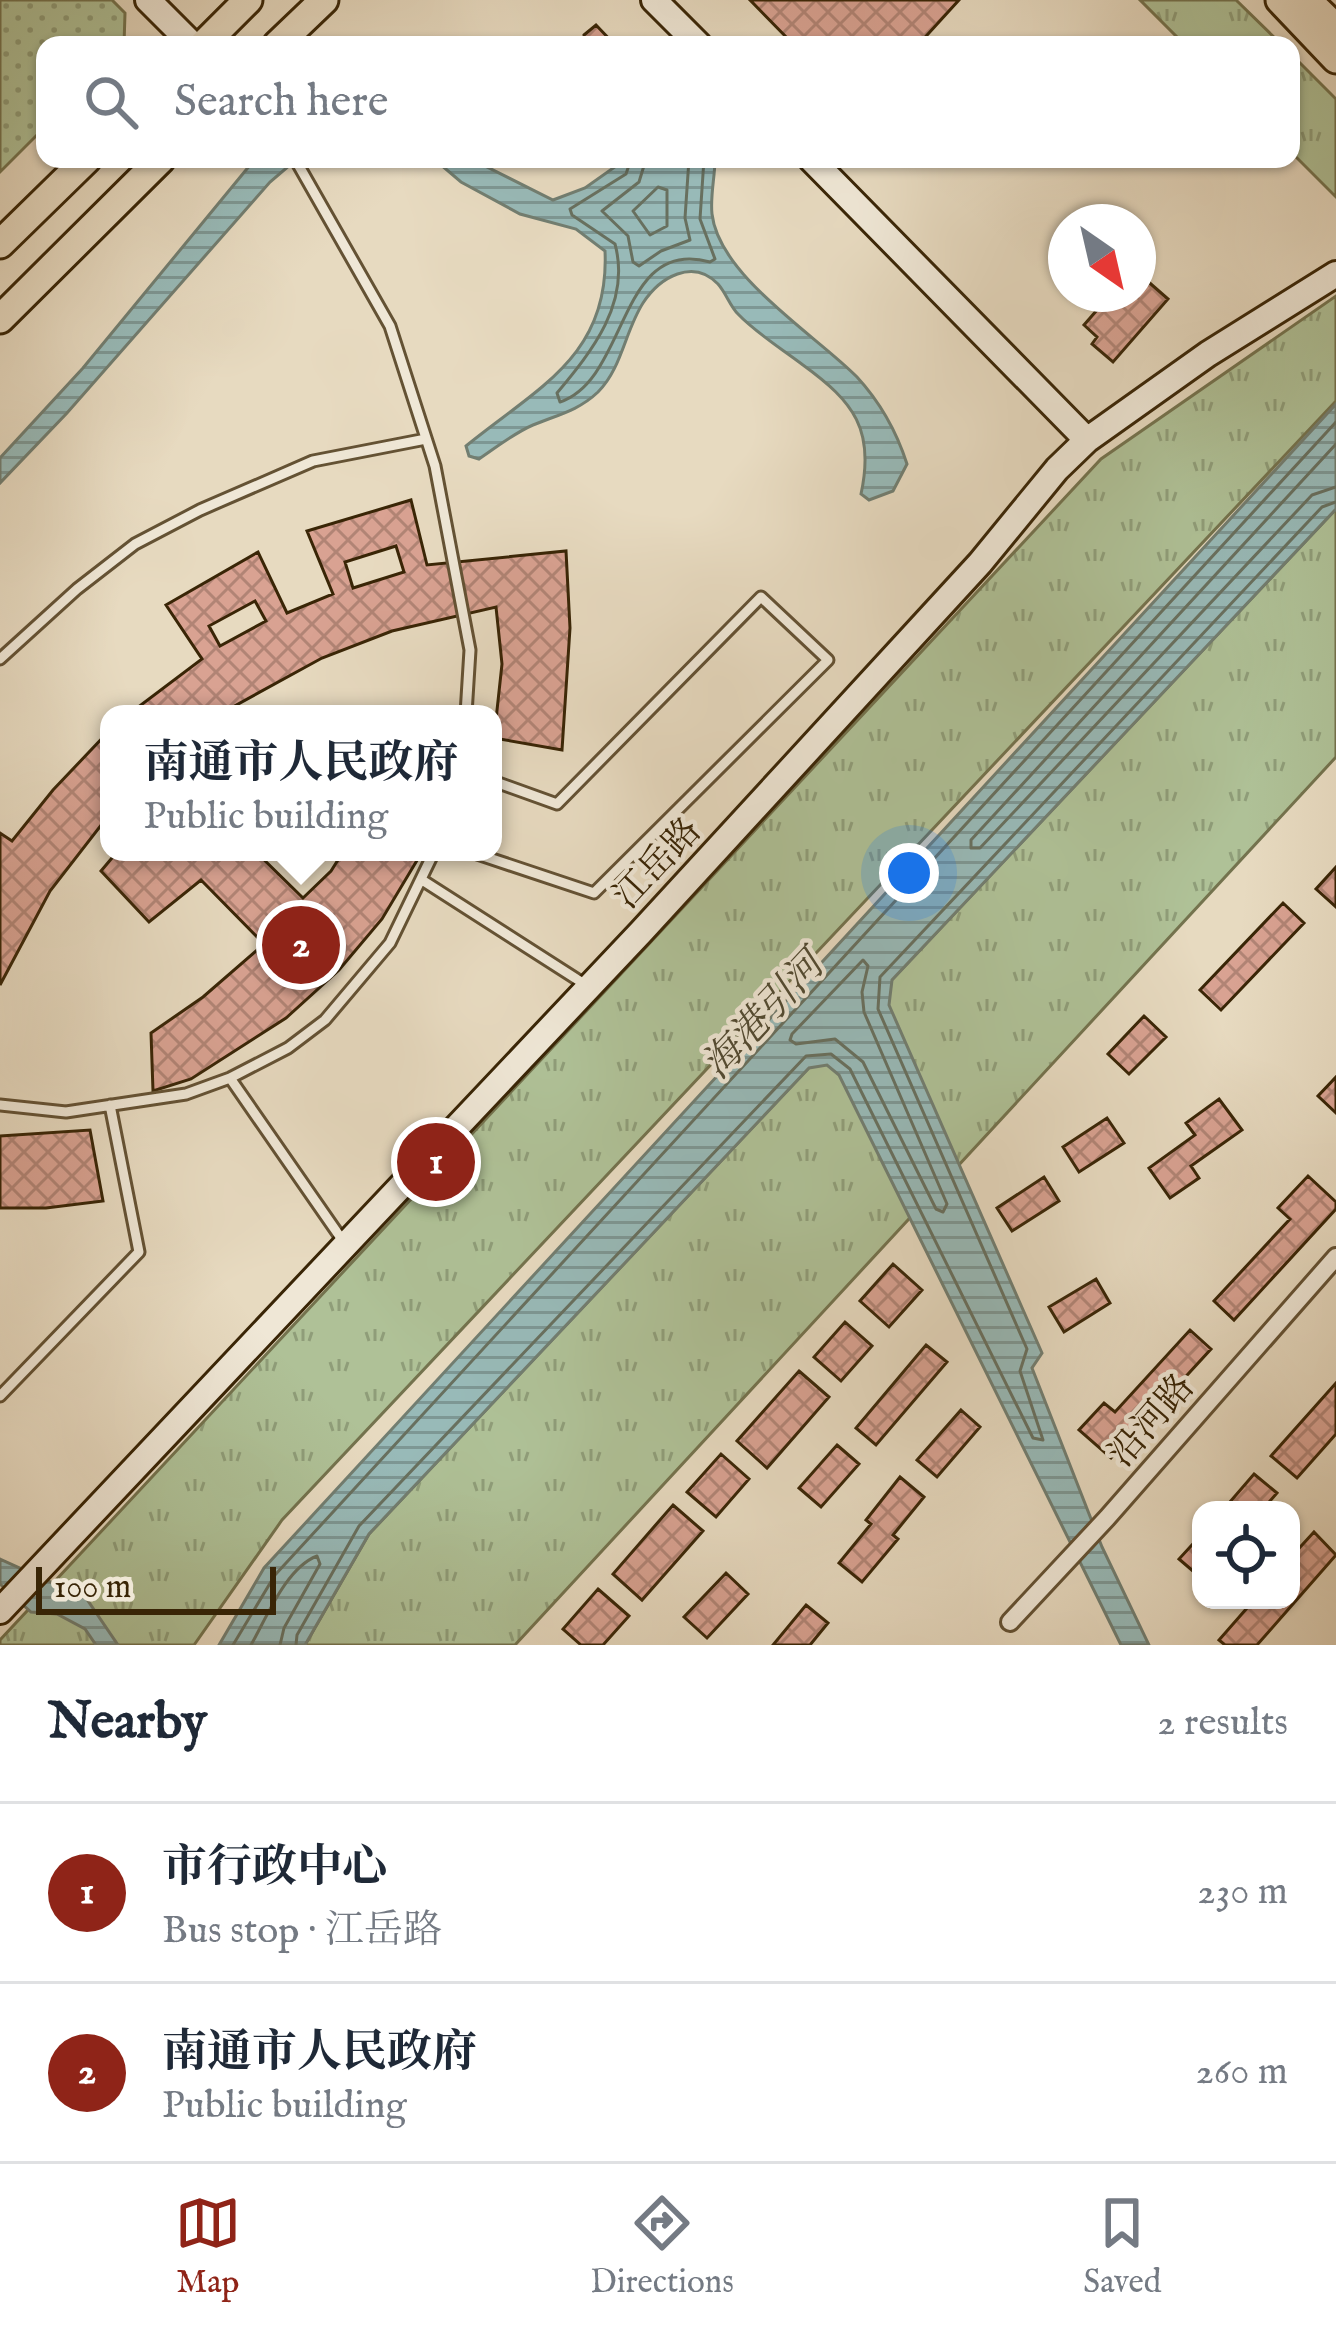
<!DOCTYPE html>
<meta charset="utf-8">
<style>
body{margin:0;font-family:"IM FELL English","Noto Serif SC",serif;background:#f6f6f7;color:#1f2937}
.controls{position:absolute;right:36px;bottom:36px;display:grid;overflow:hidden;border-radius:24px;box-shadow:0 3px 9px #0004}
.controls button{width:108px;height:108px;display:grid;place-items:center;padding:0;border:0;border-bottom:3px solid #e0e1e3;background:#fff;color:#1f2937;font:60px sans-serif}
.compass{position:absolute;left:1048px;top:204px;width:108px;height:108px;border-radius:50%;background:#fff;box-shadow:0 3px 9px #0004;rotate:146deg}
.scale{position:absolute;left:36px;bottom:30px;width:240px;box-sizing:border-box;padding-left:12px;border:6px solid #392506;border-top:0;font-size:33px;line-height:42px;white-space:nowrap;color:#392506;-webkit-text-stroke:9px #efe7d6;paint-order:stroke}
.you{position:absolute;left:909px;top:873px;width:42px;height:42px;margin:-30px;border:9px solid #fff;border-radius:50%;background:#1a73e8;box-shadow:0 0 0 18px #1a73e833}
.badge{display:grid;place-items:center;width:78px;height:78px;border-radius:50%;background:#8f2418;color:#fff;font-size:39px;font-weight:700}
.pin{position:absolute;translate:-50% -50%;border:6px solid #fff;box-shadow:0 3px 12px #0006}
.popup{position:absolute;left:100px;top:705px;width:402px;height:156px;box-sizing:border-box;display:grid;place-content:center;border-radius:24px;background:#fff;filter:drop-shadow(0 3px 9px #0005);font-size:39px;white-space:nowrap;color:#747a83}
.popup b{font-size:45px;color:#1f2937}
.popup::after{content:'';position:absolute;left:50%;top:100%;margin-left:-24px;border:24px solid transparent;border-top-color:#fff}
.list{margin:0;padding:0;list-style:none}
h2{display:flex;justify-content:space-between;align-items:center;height:156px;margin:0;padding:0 48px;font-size:51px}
h2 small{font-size:39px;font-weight:400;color:#747a83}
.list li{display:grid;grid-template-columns:78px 1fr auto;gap:36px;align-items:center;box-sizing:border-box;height:180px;padding:0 48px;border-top:3px solid #e0e1e3}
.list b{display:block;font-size:45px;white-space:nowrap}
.list p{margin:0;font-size:39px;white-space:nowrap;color:#747a83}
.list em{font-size:39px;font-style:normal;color:#747a83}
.icon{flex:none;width:66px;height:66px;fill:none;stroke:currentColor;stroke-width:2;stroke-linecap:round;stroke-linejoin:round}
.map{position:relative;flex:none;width:1336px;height:1645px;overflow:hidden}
.search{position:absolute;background:#fff;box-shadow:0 3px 9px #0004;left:36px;right:36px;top:36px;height:132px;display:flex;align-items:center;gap:30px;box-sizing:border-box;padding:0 42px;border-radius:24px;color:#747a83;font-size:45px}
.sheet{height:516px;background:#fff}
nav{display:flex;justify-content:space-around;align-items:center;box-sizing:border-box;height:168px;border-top:3px solid #e0e1e3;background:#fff;font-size:33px;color:#747a83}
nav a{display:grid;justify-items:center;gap:6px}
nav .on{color:#8f2418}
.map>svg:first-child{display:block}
.grass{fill:url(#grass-tufts);stroke:#74734e;stroke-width:3}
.park{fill:url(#park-dots);stroke:#74734e;stroke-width:3}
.water{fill:url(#water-rules);stroke:#727e71;stroke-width:3}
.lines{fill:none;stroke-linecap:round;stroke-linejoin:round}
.shore{stroke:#68705f;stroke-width:3}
.building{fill:url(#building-cross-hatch);stroke:#392506;stroke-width:3;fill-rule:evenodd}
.lane-casing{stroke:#645234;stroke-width:15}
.street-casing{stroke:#645234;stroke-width:22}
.secondary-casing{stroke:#392506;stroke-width:30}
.primary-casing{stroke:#392506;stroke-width:33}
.lane{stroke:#efe7d6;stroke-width:9}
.street{stroke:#efe7d6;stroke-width:16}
.secondary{stroke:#efe7d6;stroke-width:24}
.primary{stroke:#e7dac0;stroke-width:27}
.labels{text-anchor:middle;stroke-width:9;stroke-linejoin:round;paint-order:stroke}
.street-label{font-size:36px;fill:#392506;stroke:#efe7d6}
.water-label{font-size:39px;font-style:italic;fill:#514a32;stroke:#efe7d6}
</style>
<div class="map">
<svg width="1336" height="1645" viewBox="0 0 1336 1645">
<defs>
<pattern id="grass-tufts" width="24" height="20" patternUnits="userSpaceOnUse" patternTransform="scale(3)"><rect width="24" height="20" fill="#afc197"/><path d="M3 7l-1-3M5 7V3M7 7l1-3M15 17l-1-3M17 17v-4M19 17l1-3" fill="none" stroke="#8f9d79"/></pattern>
<pattern id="park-dots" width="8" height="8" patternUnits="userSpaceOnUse" patternTransform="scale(3)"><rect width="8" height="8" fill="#afc197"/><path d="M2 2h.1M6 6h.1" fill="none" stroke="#8f9d79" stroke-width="1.8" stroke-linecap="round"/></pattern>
<pattern id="water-rules" width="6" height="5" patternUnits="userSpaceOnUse" patternTransform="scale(3)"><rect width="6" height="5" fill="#98bab8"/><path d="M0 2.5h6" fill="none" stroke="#7d9794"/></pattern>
<pattern id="building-cross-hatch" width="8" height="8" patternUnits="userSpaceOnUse" patternTransform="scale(3)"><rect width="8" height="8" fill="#d9a292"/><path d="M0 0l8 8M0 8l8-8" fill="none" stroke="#b18475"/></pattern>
</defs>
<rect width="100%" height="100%" fill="#e7dac0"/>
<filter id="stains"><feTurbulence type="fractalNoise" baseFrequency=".00167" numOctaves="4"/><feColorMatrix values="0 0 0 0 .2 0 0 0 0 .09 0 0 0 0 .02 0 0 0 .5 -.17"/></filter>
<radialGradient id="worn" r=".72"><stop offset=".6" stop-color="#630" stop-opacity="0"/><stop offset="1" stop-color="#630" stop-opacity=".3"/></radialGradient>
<path class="grass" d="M1140,0H1236L1282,45H1185Z
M1291,54L1336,99V197L1291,152Z
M1336,296V401L282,1520L194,1645H0V1640L1101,459Z
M1336,509V757L515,1645H305L369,1534Z"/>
<path class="park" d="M0,0H112L125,13L124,45H45V127L0,172Z"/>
<path class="water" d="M255,159H297L270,182L67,413L0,483V458L83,368Z
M434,159H471L553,200L585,188L626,159H715C715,177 710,196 712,214C719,276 817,336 857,377C880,402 897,433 907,464L893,491L869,500L861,494C875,430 854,402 803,365C782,349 756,333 738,314C730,306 726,293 718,284C693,258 660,277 643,303C625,331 622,368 598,392C578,411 557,415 533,425C514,433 497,447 479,459L469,456L466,446C537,388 610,356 605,251L576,229L520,214L461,182Z
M1336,404V509L892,980L889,1005L1042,1353L1032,1368L1102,1547L1149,1645H1121L839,1075L827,1065L809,1068L369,1534L305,1645H219L264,1568Z
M0,1559L86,1598L118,1645H96L85,1629L57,1614L31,1612L0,1584Z"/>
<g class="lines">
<path class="shore" d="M631,159L626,174L570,209L572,215L615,244C631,303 592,351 557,393L560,402C629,379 618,236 710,262L715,259L700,219L704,159
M646,159L639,182L602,211L628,236L633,262L639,266L661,251L690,240L685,218L689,159
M658,187L667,190V226L650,235L633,211Z
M1336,444L971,840V848H980L1312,495L1336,487
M863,960L868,966L862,992L864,1012L947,1204L943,1212L936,1209L863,1062L835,1039L796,1044L790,1040L792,1034Z
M233,1645L275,1575L1336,422
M251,1645C267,1617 286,1568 317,1556L320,1564L284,1628L280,1645
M296,1645L297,1635L359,1526L806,1056L831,1054L850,1069L1033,1438L1043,1440L1020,1371L1027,1349L878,1009L880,977L1322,507L1336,502"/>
</g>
<path class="building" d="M750,0H959L918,45H794Z
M596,25L615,45H585L584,35Z
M1144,278L1168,299L1113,362L1092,344L1097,337L1084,325L1111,294H1138V283Z
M411,500L427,565L566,551L570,628L562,750L494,738L502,664L496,607L392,631L322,658L220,714H129L202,659L166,605L258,552L287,613L333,594L307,531ZM396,546L404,572L353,588L345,562ZM255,601L266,621L220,646L209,626Z
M109,731V815L50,891L0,985V833L12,841L53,790Z
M117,852H256L303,898L331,871L343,852H422L382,919L339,970L286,1018L191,1079L153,1091L151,1033L203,997L264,944L201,880L149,922L101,871Z
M1336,867V907L1316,889Z
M1283,903L1304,923L1221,1010L1200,990Z
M1144,1016L1166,1037L1129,1074L1108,1054Z
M1336,1077V1113L1318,1096Z
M1219,1099L1242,1130L1191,1166L1199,1178L1170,1198L1149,1168L1195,1135L1186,1123Z
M1107,1118L1124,1143L1079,1172L1063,1147Z
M90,1130L103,1201L46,1208H0V1136Z
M1308,1176L1336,1202V1209L1234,1320L1214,1301L1290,1219L1278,1208Z
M1044,1177L1059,1201L1012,1231L997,1208Z
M893,1264L922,1290L889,1327L860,1301Z
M1096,1279L1110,1303L1064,1332L1049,1307Z
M845,1322L872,1346L841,1381L814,1357Z
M1190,1330L1211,1349L1111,1458L1079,1430L1104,1403L1115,1412Z
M926,1345L947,1362L876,1445L856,1428Z
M799,1371L829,1397L767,1468L737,1441Z
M1336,1383V1434L1297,1478L1271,1456Z
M961,1410L980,1427L937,1477L917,1460Z
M837,1445L859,1464L821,1507L799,1488Z
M721,1454L749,1479L716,1517L687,1492Z
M1254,1474L1277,1493L1262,1510H1223Z
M900,1477L924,1497L893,1535L898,1539L862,1582L839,1563L871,1524L866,1520Z
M673,1505L703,1531L642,1600L613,1574Z
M1314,1532L1336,1555L1257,1645H1225L1219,1640L1254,1600H1291V1557Z
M1201,1535V1578L1179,1559Z
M726,1573L748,1594L707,1638L684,1617Z
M598,1589L629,1616L603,1645H581L563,1629Z
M806,1605L828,1623L810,1645H773Z"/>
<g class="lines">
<defs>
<path id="lane" d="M295,159L390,326L435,466L470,650L466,714
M0,659L77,589L135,544L200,510L313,461L426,439
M471,852L594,893L828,660L761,597L557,804L493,781
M422,880L589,987
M230,1078L343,1241
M0,1105L66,1112L186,1094L230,1078L288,1048L325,1020L390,943L434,852
M0,1396L139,1252L110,1105"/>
<path id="street" d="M1010,1622L1107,1518L1336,1257"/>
<path id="secondary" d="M148,0L193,45
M654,0L699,45
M811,159L1087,440
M0,1611L641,932L980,563L1057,469L1087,440L1208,354L1336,274"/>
<path id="primary" d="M1280,0L1336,59
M1307,0L1336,28
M203,45L248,0
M277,45L324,0
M0,244L87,159
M0,319L161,159"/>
</defs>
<use href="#lane" class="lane-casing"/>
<use href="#street" class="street-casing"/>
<use href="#secondary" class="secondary-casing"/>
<use href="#primary" class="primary-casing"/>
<use href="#lane" class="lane"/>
<use href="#street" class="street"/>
<use href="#secondary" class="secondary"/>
<use href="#primary" class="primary"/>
</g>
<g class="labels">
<g class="street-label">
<text transform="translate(656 862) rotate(-47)" y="13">江岳路</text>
<text transform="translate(1150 1419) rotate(-49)" y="13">沿河路</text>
</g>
<g class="water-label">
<text transform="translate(762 1014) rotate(-47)" y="14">海港引河</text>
</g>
</g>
<rect width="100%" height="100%" filter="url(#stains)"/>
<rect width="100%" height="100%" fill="url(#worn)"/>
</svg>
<div class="controls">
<button><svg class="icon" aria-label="locate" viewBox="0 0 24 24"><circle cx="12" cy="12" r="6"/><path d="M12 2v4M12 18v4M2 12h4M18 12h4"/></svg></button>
</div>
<svg class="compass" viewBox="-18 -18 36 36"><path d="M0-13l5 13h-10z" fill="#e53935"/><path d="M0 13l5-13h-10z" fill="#747a83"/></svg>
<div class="scale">100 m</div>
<div class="you"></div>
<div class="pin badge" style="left:436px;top:1162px">1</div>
<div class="pin badge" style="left:301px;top:945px">2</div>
<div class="popup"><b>南通市人民政府</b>Public building</div>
<div class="search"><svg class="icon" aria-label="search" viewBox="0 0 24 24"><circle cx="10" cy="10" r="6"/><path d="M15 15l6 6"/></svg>Search here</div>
</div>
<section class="sheet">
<h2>Nearby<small>2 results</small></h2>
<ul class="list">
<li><span class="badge">1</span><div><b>市行政中心</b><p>Bus stop · 江岳路</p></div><em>230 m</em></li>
<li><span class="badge">2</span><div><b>南通市人民政府</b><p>Public building</p></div><em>260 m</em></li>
</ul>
</section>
<nav>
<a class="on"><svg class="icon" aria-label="map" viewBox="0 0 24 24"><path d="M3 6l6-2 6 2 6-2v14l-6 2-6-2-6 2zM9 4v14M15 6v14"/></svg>Map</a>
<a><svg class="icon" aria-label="directions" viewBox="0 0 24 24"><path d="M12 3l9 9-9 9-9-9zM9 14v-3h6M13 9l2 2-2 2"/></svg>Directions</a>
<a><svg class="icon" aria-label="saved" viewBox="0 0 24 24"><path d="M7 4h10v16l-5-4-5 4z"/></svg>Saved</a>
</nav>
